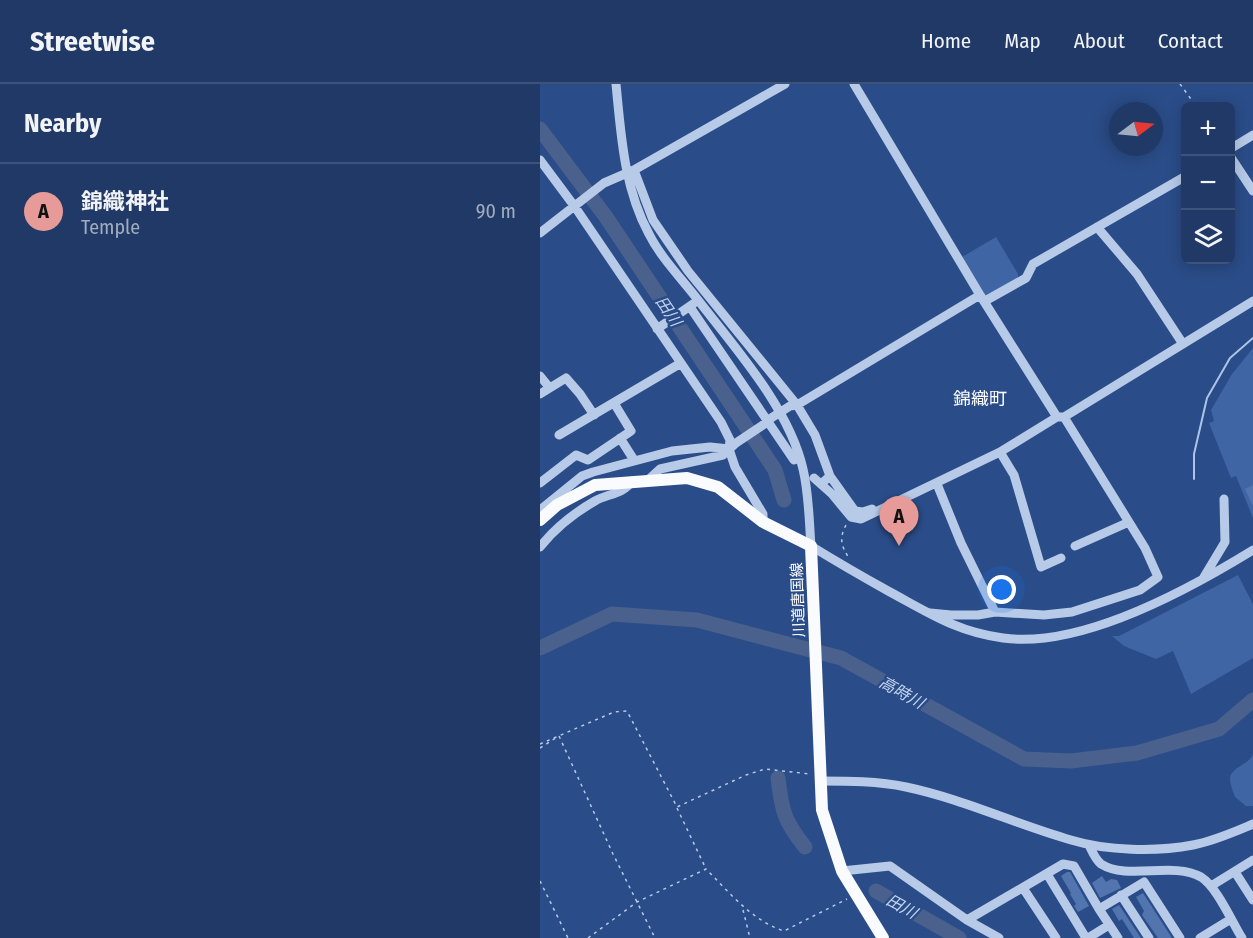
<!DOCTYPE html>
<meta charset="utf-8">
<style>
body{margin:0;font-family:"Fira Sans Condensed","Noto Sans JP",sans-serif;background:#28406c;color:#f1f3f6}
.controls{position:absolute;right:18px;top:18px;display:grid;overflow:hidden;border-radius:9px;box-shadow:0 3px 15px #0003}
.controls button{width:54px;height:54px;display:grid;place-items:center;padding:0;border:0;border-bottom:2px solid #3d537a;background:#203966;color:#f1f3f6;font:30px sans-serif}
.compass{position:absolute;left:569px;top:18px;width:54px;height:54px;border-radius:50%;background:#203966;box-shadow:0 3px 15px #0003;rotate:74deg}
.you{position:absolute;left:462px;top:506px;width:21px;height:21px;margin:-15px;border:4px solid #fff;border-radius:50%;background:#1a73e8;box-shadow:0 0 0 9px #1a73e833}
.badge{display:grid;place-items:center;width:39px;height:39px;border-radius:50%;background:#e69b98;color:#111;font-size:20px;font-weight:700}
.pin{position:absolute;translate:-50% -50px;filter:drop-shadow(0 2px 3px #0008)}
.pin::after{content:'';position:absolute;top:32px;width:21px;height:18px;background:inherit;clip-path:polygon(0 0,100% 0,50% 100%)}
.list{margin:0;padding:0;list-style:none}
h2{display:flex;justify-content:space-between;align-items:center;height:78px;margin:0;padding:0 24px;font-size:26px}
h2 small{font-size:20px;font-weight:400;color:#a2acbf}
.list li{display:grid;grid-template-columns:39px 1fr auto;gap:18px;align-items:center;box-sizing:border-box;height:96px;padding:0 24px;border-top:2px solid #3d537a}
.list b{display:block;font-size:22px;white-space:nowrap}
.list p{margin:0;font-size:20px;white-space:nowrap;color:#a2acbf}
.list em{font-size:20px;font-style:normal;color:#a2acbf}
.icon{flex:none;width:33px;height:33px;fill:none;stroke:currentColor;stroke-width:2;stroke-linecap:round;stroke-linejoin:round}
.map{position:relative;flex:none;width:713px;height:854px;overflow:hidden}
header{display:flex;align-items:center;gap:36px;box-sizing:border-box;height:84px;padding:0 30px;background:#203966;border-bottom:2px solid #3d537a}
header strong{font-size:28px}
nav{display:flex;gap:33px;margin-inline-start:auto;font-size:21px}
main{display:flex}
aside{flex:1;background:#203966}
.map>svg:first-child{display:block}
.green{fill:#3f65a4}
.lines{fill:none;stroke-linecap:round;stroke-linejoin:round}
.stream{stroke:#acc4e8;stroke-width:2}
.river{stroke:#49618c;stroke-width:15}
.building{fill:#5375af}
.path{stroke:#b7cae8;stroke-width:1.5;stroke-dasharray:3 4.5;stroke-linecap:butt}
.minor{stroke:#b7cae8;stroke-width:9}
.major{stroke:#f9fbfe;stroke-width:12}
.labels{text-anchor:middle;stroke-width:5;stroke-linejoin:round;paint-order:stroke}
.street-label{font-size:15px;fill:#fff;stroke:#2a4c88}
.water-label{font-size:16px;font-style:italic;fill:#c3d4ef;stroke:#2a4c88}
.quarter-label{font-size:18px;fill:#fff;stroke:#2a4c88}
</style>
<header>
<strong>Streetwise</strong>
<nav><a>Home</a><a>Map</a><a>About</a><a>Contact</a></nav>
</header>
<main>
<aside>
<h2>Nearby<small></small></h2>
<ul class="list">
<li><span class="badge">A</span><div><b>錦織神社</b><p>Temple</p></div><em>90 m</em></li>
</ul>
</aside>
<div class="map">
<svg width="713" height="854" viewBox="0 0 713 854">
<rect width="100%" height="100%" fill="#2a4c88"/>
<path class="green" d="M456,153L478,190V194L445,212L422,173Z
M713,264V434L696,392L691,394L669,339L674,337L671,326L692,290Z
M698,491L713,520V574L651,610L633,567L616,575L584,562L572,552H579Z
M713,670V722H706L695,713C693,708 690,700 690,694C691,683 709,681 713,670Z"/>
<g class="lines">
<path class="stream" d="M654,395V370L667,314L690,274L713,254"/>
<path class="river" d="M0,45L66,133L235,386L244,416
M0,564L72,530L157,536L301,574L484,675L531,677L597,669L679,645L713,616
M238,694C242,727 244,737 265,763
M336,807L419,854"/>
</g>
<path class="building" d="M713,401V422L705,405Z
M527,788H530L549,822L538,828L534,822L536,820L530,810L531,809L521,792Z
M562,792L566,798L571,795L577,796L581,804L560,814L552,799Z
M603,809L632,854H618L602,831L604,827L596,813Z
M579,821L601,854H594L582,835L579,837L572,825Z"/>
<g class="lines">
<path class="path" d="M640,0L656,22
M306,441C299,454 301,462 309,474
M0,660L74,628L87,627L137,723L206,691L225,685L270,690
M0,664L19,652L73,770L115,854
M137,724L166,785
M0,797L28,854
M203,826L210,854
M48,854L97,818L166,785C190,809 211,836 244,847L307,815"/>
<path class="minor" d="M76,0C81,51 84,104 109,150C121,174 142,195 158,216C196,265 249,324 263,385C269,410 269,436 271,462C297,478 323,493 350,508C389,529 417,548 463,554C541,565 648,506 713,466
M314,0L440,211L517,333
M690,65L713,51
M690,72L713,107
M0,76L35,123L181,338L190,356L189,365L195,383L223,430V438
M94,86L245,0
M557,143L597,190L643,260
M0,149L64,99L94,86L113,136L148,187L257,321L275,351L290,392L281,400
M445,217L486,194L493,180L646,92
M150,223L254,376
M117,245L153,220
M0,292L9,303
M0,310L26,294L40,310L54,331
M524,333L713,217
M19,351L141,279
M80,354L94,376
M460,368L474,391L501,483L521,474
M290,392L315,427L323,428L332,425
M274,394L292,410L311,433L321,435L460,368L517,333H524L605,464L618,493L600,506L532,528L504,531L455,528L438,531H411L390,529
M108,396L120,385L183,371L196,359L223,341L228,336L250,322L257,321L440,211
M0,399L36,371L48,376L91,347L74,319
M397,400L421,459L455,528
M0,426L42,392L53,388L132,367L170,363L189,365
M535,462L589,438
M0,463C15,444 34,429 55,417C67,410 84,410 92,397
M664,493L685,458L684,415
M280,697C308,697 338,697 366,703C423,715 475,740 531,756C567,767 616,768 653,761C674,757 694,748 713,740
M549,761C552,767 555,775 561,780C588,797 632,777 661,793C677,803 692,838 702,854
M302,787L350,782L427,836L459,854
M695,788L713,816
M507,790L546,854
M671,802L713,776
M483,804L516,854
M581,811L609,854
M559,825L578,854
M427,836L523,780L534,782L559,825L604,798L640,854
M548,854L569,841
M660,854L691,835"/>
<path class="major" d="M0,436L17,421L55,401L147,394L178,403L223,438L271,462L282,726L302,787L343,854"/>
</g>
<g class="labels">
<g class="street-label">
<text transform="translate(258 516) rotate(-92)" y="5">川道唐国線</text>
</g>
<g class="water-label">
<text transform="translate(129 227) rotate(56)" y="6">田川</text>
<text transform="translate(362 608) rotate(29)" y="6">高時川</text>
<text transform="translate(362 822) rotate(29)" y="6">田川</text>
</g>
<g class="quarter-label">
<text x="440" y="321">錦織町</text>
</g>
</g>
</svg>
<div class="controls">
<button>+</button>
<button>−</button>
<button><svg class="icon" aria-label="layers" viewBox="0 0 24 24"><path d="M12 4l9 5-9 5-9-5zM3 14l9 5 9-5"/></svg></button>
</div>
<svg class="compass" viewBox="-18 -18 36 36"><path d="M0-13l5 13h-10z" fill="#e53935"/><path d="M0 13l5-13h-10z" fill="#a2acbf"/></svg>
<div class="you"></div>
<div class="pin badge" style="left:359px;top:462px">A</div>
</div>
</main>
